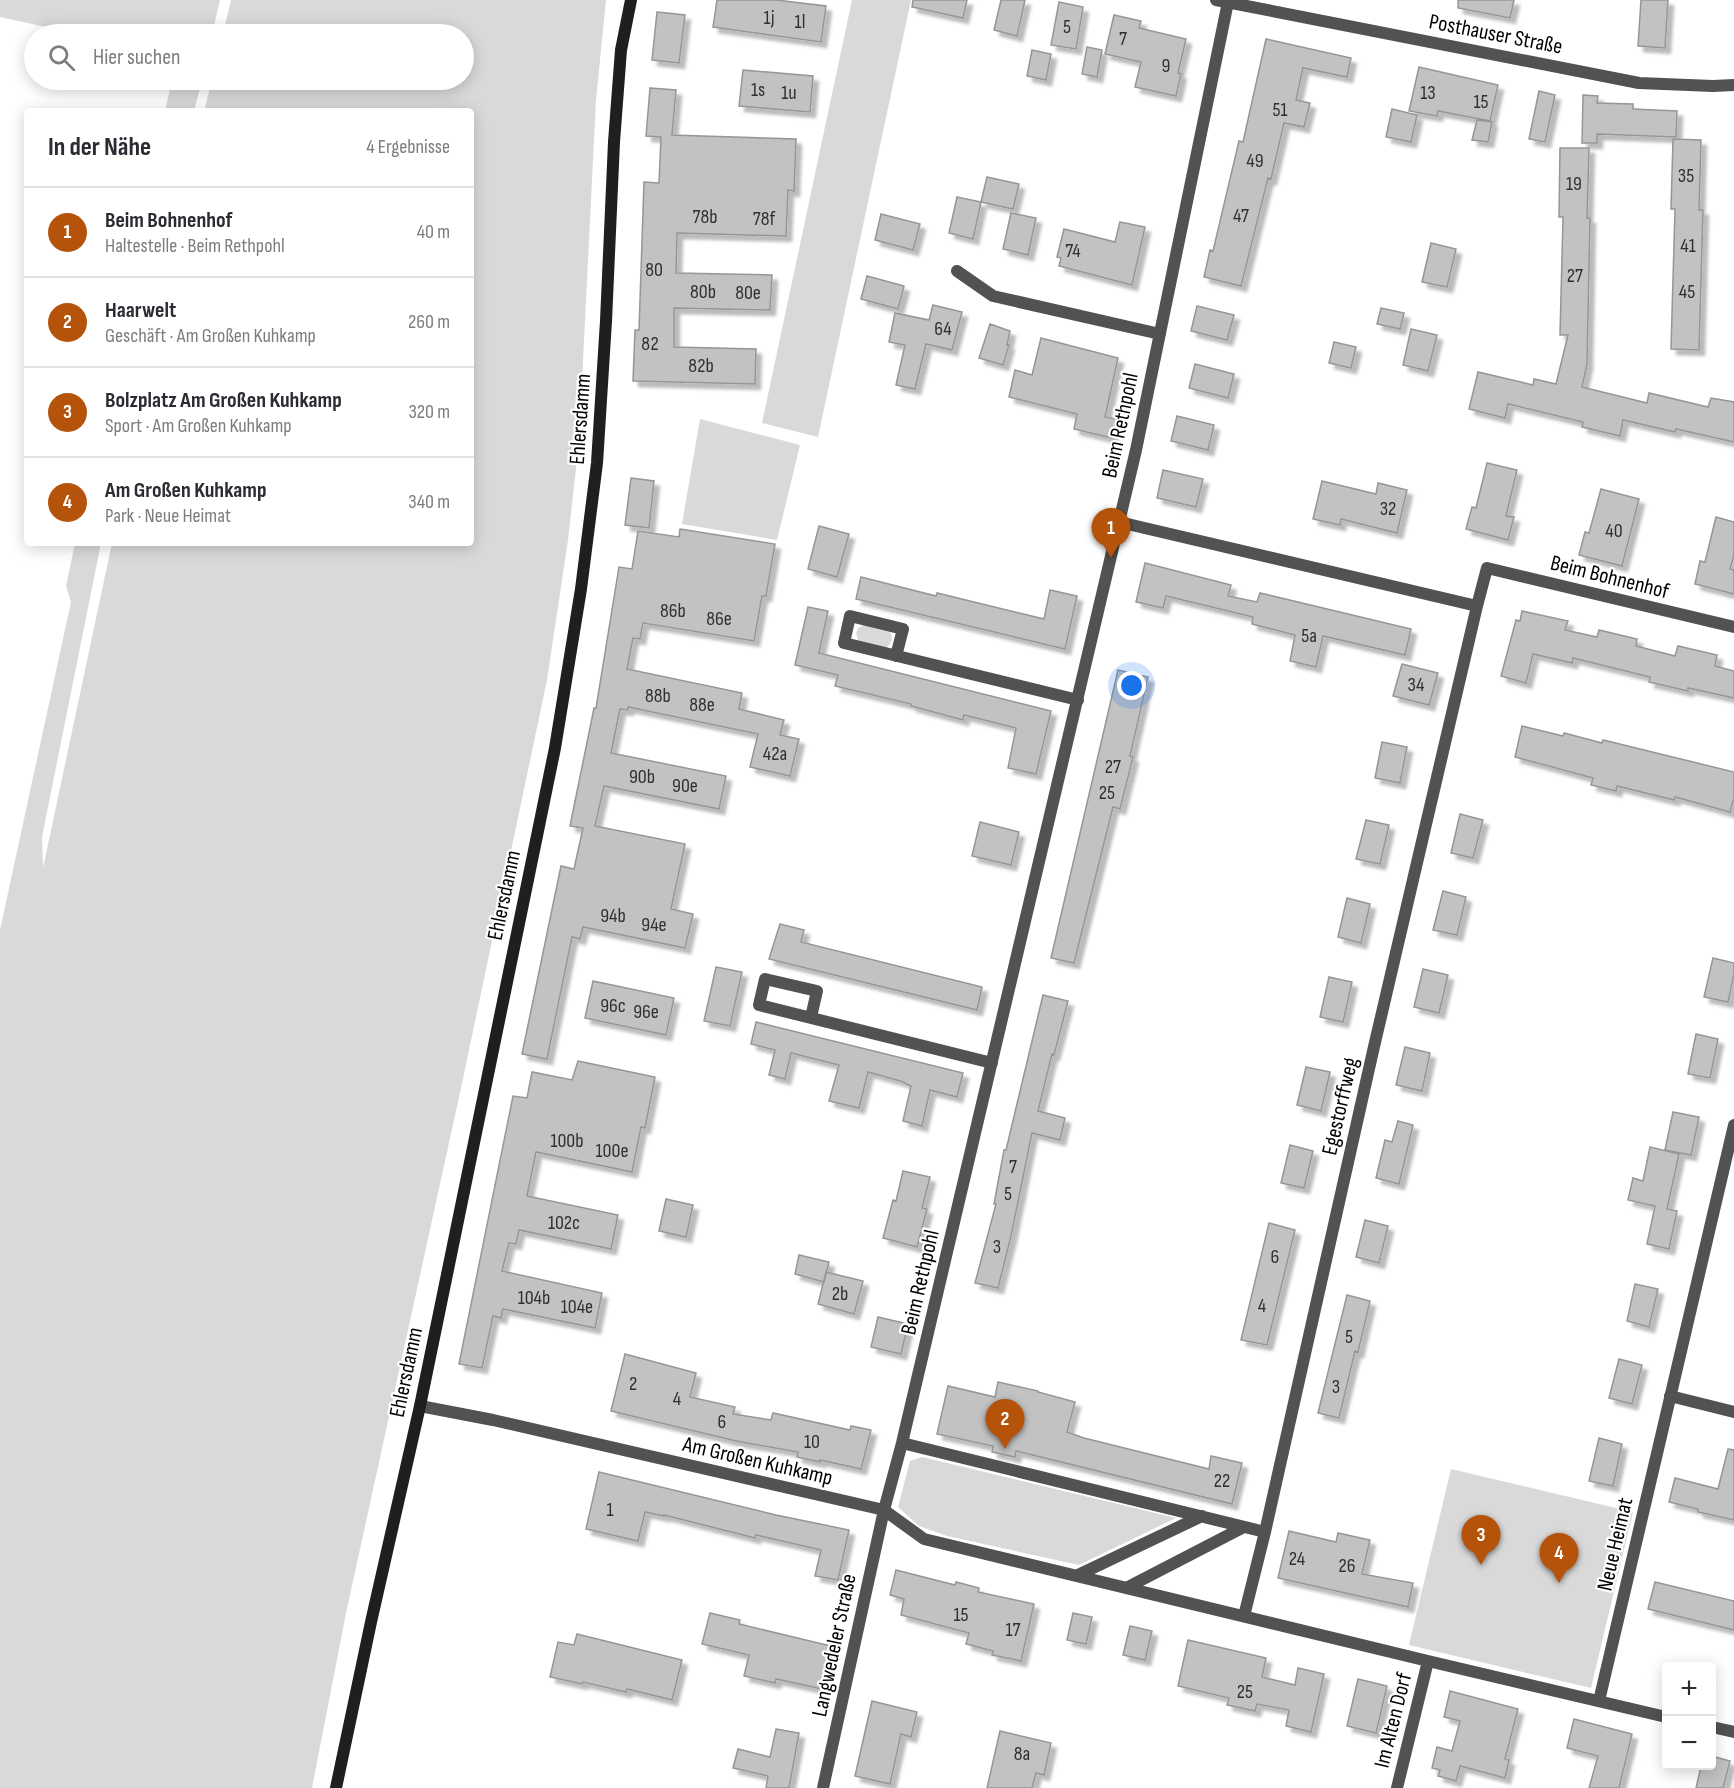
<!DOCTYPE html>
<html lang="de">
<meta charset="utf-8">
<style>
body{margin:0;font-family:"Sofia Sans Condensed",sans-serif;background:#f2f2f3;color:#2b2b33}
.controls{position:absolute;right:18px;bottom:18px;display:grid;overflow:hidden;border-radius:6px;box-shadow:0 3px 15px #0003}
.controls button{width:54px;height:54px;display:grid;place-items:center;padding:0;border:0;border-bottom:2px solid #e1e1e2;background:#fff;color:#2b2b33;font:30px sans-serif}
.you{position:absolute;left:1132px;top:686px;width:21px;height:21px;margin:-15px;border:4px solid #fff;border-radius:50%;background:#1a73e8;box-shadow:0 0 0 9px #1a73e833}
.badge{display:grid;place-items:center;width:39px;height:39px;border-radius:50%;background:#b45309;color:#fff;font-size:20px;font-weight:700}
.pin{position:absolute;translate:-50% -50px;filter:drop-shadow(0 2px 3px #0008)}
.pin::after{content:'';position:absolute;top:32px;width:21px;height:18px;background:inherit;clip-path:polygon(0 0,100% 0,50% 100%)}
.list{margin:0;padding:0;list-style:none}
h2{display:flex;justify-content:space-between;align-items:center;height:78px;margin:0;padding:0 24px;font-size:26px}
h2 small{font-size:20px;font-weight:400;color:#7c7c81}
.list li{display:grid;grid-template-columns:39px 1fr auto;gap:18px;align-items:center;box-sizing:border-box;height:90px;padding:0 24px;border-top:2px solid #e1e1e2}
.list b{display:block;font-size:22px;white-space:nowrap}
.list p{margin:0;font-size:20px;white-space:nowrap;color:#7c7c81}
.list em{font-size:20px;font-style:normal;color:#7c7c81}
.icon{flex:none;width:33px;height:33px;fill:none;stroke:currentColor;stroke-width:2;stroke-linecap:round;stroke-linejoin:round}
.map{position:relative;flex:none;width:1734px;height:1788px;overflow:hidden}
.search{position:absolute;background:#fff;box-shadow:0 3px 15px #0003;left:24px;top:24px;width:450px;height:66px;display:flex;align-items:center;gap:15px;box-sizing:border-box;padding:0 21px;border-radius:33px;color:#7c7c81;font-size:22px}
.panel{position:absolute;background:#fff;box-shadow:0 3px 15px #0003;left:24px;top:108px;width:450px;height:438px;border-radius:6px}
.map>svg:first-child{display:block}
.green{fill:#d9d9d9}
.building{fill:#c2c2c2;stroke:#969696;stroke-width:1.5;filter:url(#shadow)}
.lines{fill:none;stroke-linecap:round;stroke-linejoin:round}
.street{stroke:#525252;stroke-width:12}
.secondary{stroke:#1f1f1f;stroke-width:12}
.labels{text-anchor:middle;stroke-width:4.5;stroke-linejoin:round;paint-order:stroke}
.number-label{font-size:20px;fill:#303030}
.street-label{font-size:22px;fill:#000;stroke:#fff}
</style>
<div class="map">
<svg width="1734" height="1788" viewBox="0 0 1734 1788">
<defs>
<filter id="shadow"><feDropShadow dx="5.5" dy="5.5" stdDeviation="1.5" flood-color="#0004"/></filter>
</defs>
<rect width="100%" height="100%" fill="#fff"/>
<path class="green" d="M0,0H220L212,34H78L0,17Z
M231,0H606L596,100L579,442L568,540L547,680L461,1088L346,1613L312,1788H0V930L71,602L66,586L75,543H101L42,837L43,868L112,543H471V111H204L212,80H464V34H223Z
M852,0H911L818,437L762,423Z
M172,80H202L194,111H165Z
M700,419L800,445L777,540L682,524Z
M864,625L891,633C893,639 891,645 886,648L858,640L856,633L858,628Z
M922,1457L1176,1518L1079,1565L947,1536L919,1526L898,1507L910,1461Z
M1451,1469L1633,1512L1591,1688L1409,1645Z"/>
<path class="building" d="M717,0H776L826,6L821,42L713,27Z
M913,0H967L963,18L912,7Z
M1001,0H1025L1017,36L994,30Z
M1458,0H1514L1510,18L1458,8Z
M1641,0H1668L1665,48L1638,46Z
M1059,2L1083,7L1076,49L1051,45Z
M657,12L685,15L679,63L652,60Z
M1114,15L1141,21L1139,28L1186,39L1178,73L1181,74L1176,96L1135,87L1141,62L1105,54Z
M1266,39L1351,58L1347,77L1303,68L1296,100L1310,103L1304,127L1284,123L1271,179L1268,178L1241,286L1204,277L1210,250L1213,251L1239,141L1243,142Z
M1087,47L1102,50L1097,77L1082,74Z
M1032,50L1051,54L1046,80L1027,76Z
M1419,67L1498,85L1490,121L1438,111L1437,116L1409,111Z
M743,70L813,76L810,112L739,106Z
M650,88L676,90L672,135L796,139L794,191L788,190L786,236L677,233L676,273L772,275L770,310L674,308V347L756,349L755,384L633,381L635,330H639L644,182L659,183L661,137L646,136Z
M1539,91L1555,95L1545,142L1529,139Z
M1583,95L1598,96L1597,103L1633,104V109L1677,111L1676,137L1597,134V143H1582Z
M1392,109L1417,115L1411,142L1386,137Z
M1477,120L1492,122L1488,142L1472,140Z
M1673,139L1701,140L1699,210H1703L1699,350L1671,349L1675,209H1671Z
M1560,148H1589L1587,218H1590L1587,364L1582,387L1647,403L1649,393L1708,407L1711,398L1734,402V442L1676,429L1675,432L1623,420L1620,436L1582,427L1583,422L1508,404L1505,418L1469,409L1478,372L1533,385L1534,379L1556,384L1568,335H1560L1563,217H1559Z
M987,177L1019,184L1013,209L981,202Z
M957,197L981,202L973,239L949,233Z
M1011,213L1036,218L1028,255L1003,249Z
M881,214L920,224L913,250L875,240Z
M1120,222L1145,227L1132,285L1059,266L1061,258L1057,257L1064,229L1115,242Z
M1431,243L1456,249L1447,287L1422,282Z
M867,276L904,286L898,309L861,299Z
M933,305L962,312L952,350L926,344L915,389L896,385L905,345L889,342L895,313L929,320Z
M1197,306L1234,315L1227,340L1191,331Z
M1381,308L1404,313L1400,329L1377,324Z
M990,324L1010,331L1007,345H1009L1003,365L979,358Z
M1411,329L1437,335L1428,371L1403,365Z
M1041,338L1118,358L1105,417L1116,419L1112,438L1074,429L1077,414L1009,397L1015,370L1032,375Z
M1334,342L1356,347L1351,368L1329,363Z
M1195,364L1234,374L1228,398L1189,388Z
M1177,416L1214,425L1208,450L1171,441Z
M1487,463L1517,470L1506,516L1514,517L1508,540L1466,529L1472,507L1476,508Z
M1163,470L1203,479L1196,507L1157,498Z
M631,478L654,481L649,528L625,525Z
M1322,481L1376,494L1378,483L1407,490L1397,533L1341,519L1340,525L1313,519Z
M1601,489L1639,499L1622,566L1579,555L1585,532L1589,533Z
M1716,517L1734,522V555L1730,569L1734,570V594L1695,584L1700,561L1705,562Z
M819,526L849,534L837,577L808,569Z
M680,529L775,544L766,596H762L754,641L643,623L640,639L633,638L627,669L742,693L739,709L784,720L780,735L799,739L790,776L750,767L758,734L628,707V710L620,709L611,753L726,776L719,809L604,786L595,826L685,844L671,909L693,914L685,948L583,927L580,939L572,937L547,1059L522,1054L561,866L574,869L583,828L570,826L594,708H596L619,567L632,569L638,531L679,537Z
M1145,563L1231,585L1228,596L1257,602L1260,593L1411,629L1405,655L1323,636L1316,667L1290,661L1295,635L1252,624L1253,617L1166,596L1163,608L1136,602Z
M861,577L936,596L937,593L1044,619L1050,590L1077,596L1065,649L856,599Z
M808,607L828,611L819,653L1051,711L1036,774L1008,768L1016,728L964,715L963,720L911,706V704L835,686L838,675L795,665Z
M1522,611L1568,621L1565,630L1597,637L1599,630L1637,639L1636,646L1675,656L1678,646L1717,655L1715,666L1734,671V698L1688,688V691L1649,682L1650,677L1573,658L1572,663L1533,654L1526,683L1501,676L1516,620L1520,621Z
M1402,664L1438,673L1429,705L1393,696Z
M1118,670L1148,677L1130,756L1133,757L1120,809L1113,807L1074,963L1051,958Z
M1522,726L1563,736L1564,733L1602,743L1603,740L1734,772V798L1730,812L1675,797L1674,800L1617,786L1616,791L1591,785L1593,778L1515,757Z
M1382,742L1407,747L1400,783L1375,778Z
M1460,814L1483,820L1473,858L1451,853Z
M1366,820L1389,825L1380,864L1356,859Z
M980,822L1019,832L1011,865L972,856Z
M1443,891L1466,897L1457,935L1433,930Z
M1347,898L1370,904L1361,943L1338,937Z
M780,924L804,930L801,942L982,987L977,1010L769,959Z
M1713,958L1734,963V974L1728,1002L1704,997Z
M716,967L742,972L730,1026L704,1021Z
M1423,969L1448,975L1439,1013L1414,1007Z
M1329,977L1352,982L1343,1022L1320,1017Z
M593,981L674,998L666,1035L585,1018Z
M1043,995L1068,1001L1054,1055L1052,1054L1038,1111L1065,1118L1060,1140L1032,1133L1011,1236L998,1288L975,1283L996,1204H994L1004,1150H1006Z
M756,1022L963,1073L957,1097L930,1090L922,1126L903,1121L911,1086L904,1083V1082L868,1072L859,1108L829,1101L839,1065L791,1053L785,1079L769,1075L775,1050L751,1044Z
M1696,1034L1718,1039L1710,1078L1688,1074Z
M1405,1047L1430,1053L1422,1091L1396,1085Z
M578,1061L655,1077L645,1128L641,1127L632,1172L536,1152L527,1196L618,1215L611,1249L519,1230L516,1244L509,1243L502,1271L602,1293L595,1328L503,1309L501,1318L493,1316L482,1368L459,1364L513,1096L527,1098L532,1072L572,1080Z
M1306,1067L1330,1072L1321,1111L1297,1105Z
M1673,1112L1699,1117L1691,1155L1665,1150Z
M1398,1121L1413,1125L1399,1184L1376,1178L1385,1140L1392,1142Z
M1290,1145L1313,1151L1304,1188L1281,1183Z
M1650,1147L1679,1154L1667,1209L1677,1211L1669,1249L1647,1244L1655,1206L1628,1200L1633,1178L1643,1181Z
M903,1171L930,1177L922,1208L927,1209L917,1247L883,1238L893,1200L896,1201Z
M666,1199L693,1205L686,1237L659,1231Z
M1365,1220L1388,1226L1379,1263L1356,1257Z
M1269,1223L1295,1230L1267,1345L1241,1340Z
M799,1255L829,1262L824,1282L795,1274Z
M826,1272L863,1281L854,1314L818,1304Z
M1635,1284L1658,1289L1649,1327L1627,1321Z
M1347,1295L1370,1301L1358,1352L1355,1351L1339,1418L1318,1413Z
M878,1317L908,1324L901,1354L871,1347Z
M625,1354L696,1373L690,1397L735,1407L733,1414L771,1420L773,1413L850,1430L851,1426L871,1430L861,1469L820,1460V1462L797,1457L798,1452L736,1441L611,1411Z
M1619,1359L1642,1365L1632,1404L1609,1398Z
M998,1382L1038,1391V1392L1075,1402L1067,1432L1084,1438L1209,1469L1211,1456L1242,1463L1232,1504L1016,1451L1015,1457L992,1452L993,1446L937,1434L948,1386L995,1397Z
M1599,1438L1622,1444L1613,1486L1589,1481Z
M1728,1449L1734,1450V1520L1698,1512V1509L1669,1502L1675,1478L1718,1489Z
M599,1472L776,1515L849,1530L838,1580L815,1576L821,1550L756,1535L755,1538L664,1515V1516L645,1512L638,1541L586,1529Z
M1289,1531L1336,1542L1338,1533L1370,1540L1362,1574L1413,1583L1408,1607L1278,1578Z
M896,1570L955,1585L956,1582L979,1588L978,1592L1034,1604L1021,1661L992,1655L993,1651L966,1644L969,1633L901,1615L904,1599L890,1595Z
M1655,1582L1734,1601V1630L1648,1609Z
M710,1613L740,1620L739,1624L831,1646L822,1689L776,1679L775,1683L744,1676L749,1655L702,1644Z
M1073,1613L1092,1617L1086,1644L1067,1640Z
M1130,1626L1152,1631L1145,1660L1123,1655Z
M577,1634L682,1660L672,1700L627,1689L626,1692L583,1682L582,1684L550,1677L558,1642L574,1645Z
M1188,1640L1266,1658L1262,1677L1295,1685L1298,1668L1324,1674L1311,1732L1286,1726L1289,1710L1257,1704L1255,1711L1227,1705L1229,1698L1178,1686Z
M1358,1679L1387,1686L1376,1733L1347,1726Z
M1450,1691L1518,1709L1505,1759L1509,1760L1505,1778L1460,1766L1456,1781L1438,1776L1440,1770L1432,1768L1437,1747L1452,1751L1460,1721L1444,1717Z
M872,1701L917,1712L911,1737L901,1734L890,1784L855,1776Z
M1574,1719L1632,1734L1619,1788H1589L1598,1756L1567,1748Z
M776,1729L799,1733L789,1788H766L768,1776L733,1768L738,1749L770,1757Z
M1000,1731L1051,1743L1044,1775L1036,1773L1032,1788H987Z
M1712,1756L1730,1761L1723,1788H1696L1701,1766H1712Z"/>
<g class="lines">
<path class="street" d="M1216,0L1639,83L1713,86L1734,85
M957,271L993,296L1160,334
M1119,522L1477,606L1487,568L1734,627
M896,656L903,629L850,616L844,643L1078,700
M811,1017L817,991L765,979L759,1005L992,1063
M1670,1396L1734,1412
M420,1406L493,1420L884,1510L924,1539L1428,1661L1666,1717
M902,1443L1265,1532
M1078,1575L1202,1516
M1126,1588L1244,1527
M1244,1616L1265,1532L1373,1051L1477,606
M1599,1701L1734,1125
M1712,1727L1734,1732
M823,1788L884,1510L902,1443L1136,450L1228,2
M1397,1788L1428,1661"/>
<path class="secondary" d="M336,1788L371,1622L420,1406L555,748L581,589L597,463L606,321L614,142L621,50L631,0"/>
</g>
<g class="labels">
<g class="number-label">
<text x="769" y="24">1j</text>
<text x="800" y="28">1l</text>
<text x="1067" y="33">5</text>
<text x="1123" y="45">7</text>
<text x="1166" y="72">9</text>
<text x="758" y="96">1s</text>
<text x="789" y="99">1u</text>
<text x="1428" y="99">13</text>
<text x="1481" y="108">15</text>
<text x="1280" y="116">51</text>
<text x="1255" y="167">49</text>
<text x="1686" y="182">35</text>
<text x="1574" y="190">19</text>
<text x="1241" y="222">47</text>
<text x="705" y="223">78b</text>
<text x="764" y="225">78f</text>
<text x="1688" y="252">41</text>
<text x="1073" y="257">74</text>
<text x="654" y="276">80</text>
<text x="1575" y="282">27</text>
<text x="703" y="298">80b</text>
<text x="1687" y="298">45</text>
<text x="748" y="299">80e</text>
<text x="943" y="335">64</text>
<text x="650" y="350">82</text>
<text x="701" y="372">82b</text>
<text x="1388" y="515">32</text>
<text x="1614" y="537">40</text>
<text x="673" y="617">86b</text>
<text x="719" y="625">86e</text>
<text x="1309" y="642">5a</text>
<text x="1416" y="691">34</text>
<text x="658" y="702">88b</text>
<text x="702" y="711">88e</text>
<text x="775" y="760">42a</text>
<text x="1113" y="773">27</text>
<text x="642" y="783">90b</text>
<text x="685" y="792">90e</text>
<text x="1107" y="799">25</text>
<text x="613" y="922">94b</text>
<text x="654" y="931">94e</text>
<text x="613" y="1012">96c</text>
<text x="646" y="1018">96e</text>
<text x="567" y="1147">100b</text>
<text x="612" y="1157">100e</text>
<text x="1013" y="1173">7</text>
<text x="1008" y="1200">5</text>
<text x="564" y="1229">102c</text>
<text x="997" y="1253">3</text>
<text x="1275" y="1263">6</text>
<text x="840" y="1300">2b</text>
<text x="534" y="1304">104b</text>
<text x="1262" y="1312">4</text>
<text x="577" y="1313">104e</text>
<text x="1349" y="1343">5</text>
<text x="633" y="1390">2</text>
<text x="1336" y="1393">3</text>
<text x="677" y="1405">4</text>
<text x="722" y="1428">6</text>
<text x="812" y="1448">10</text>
<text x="1222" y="1487">22</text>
<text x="610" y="1516">1</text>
<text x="1297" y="1565">24</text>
<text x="1347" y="1572">26</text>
<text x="961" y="1621">15</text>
<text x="1013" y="1636">17</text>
<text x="1245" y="1698">25</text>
<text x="1022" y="1760">8a</text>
</g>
<g class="street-label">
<text transform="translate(1496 33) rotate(11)" y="8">Posthauser Straße</text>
<text transform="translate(579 419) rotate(-86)" y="8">Ehlersdamm</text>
<text transform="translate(1119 425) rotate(-78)" y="8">Beim Rethpohl</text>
<text transform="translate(1610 576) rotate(14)" y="8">Beim Bohnenhof</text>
<text transform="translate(503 895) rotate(-78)" y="8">Ehlersdamm</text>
<text transform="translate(1339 1106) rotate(-77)" y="8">Egestorffweg</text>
<text transform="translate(919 1282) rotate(-77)" y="8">Beim Rethpohl</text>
<text transform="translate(405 1372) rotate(-78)" y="8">Ehlersdamm</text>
<text transform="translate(758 1460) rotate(13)" y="8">Am Großen Kuhkamp</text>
<text transform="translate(1614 1544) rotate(-77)" y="8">Neue Heimat</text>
<text transform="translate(833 1645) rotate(-78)" y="8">Langwedeler Straße</text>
<text transform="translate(1392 1720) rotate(-76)" y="8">Im Alten Dorf</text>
</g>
</g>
</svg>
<div class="controls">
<button>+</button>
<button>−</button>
</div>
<div class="you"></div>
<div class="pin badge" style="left:1111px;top:558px">1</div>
<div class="pin badge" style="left:1005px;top:1449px">2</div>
<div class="pin badge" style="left:1481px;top:1565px">3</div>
<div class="pin badge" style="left:1559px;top:1583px">4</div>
<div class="search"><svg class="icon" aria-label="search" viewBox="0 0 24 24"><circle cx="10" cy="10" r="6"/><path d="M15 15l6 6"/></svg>Hier suchen</div>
<section class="panel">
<h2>In der Nähe<small>4 Ergebnisse</small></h2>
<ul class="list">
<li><span class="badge">1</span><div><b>Beim Bohnenhof</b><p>Haltestelle · Beim Rethpohl</p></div><em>40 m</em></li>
<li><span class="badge">2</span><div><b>Haarwelt</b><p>Geschäft · Am Großen Kuhkamp</p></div><em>260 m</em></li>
<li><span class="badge">3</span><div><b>Bolzplatz Am Großen Kuhkamp</b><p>Sport · Am Großen Kuhkamp</p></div><em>320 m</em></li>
<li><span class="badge">4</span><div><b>Am Großen Kuhkamp</b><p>Park · Neue Heimat</p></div><em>340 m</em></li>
</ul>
</section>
</div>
